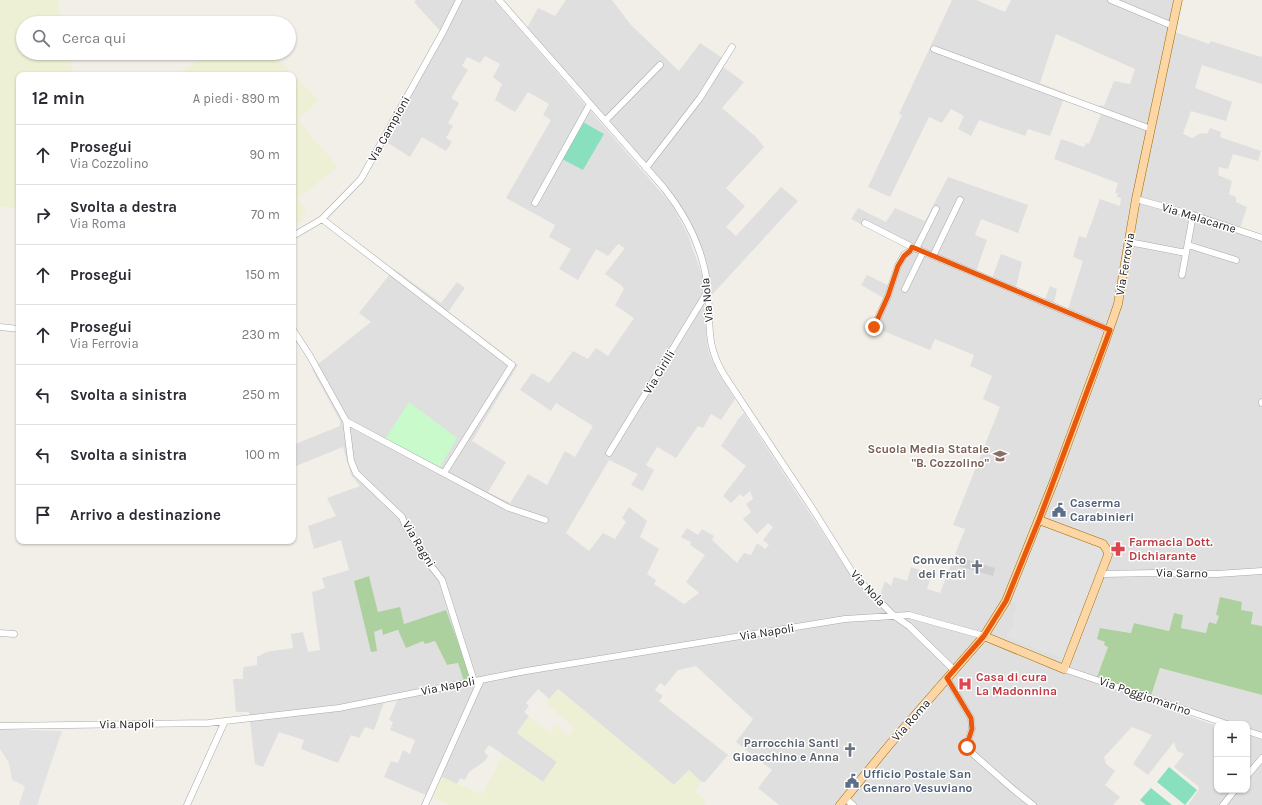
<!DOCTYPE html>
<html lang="it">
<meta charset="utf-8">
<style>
body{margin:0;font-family:Karla,sans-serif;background:#f7f7f7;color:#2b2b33}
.controls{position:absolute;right:12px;bottom:12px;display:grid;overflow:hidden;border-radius:8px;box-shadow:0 1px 3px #0004}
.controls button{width:36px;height:36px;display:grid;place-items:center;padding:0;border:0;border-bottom:1px solid #e1e1e2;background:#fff;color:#2b2b33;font:20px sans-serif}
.stop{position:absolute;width:12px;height:12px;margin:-9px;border:3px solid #ea580c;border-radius:50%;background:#fff}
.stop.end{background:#ea580c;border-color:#fff;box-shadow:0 1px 4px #0008}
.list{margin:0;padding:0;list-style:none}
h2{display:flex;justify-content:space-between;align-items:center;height:52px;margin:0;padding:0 16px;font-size:17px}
h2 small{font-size:13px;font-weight:400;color:#7c7c81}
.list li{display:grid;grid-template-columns:26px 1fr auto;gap:12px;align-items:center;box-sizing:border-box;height:60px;padding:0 16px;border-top:1px solid #e1e1e2}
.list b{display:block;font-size:15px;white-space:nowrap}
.list p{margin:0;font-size:13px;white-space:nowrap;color:#7c7c81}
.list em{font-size:13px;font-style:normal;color:#7c7c81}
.icon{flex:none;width:22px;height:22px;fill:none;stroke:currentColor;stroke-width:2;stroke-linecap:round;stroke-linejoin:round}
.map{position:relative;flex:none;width:1262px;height:805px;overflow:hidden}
.search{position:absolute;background:#fff;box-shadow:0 1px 3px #0004;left:16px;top:16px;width:280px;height:44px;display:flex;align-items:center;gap:10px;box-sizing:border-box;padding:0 14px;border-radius:22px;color:#7c7c81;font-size:15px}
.panel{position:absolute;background:#fff;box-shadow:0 1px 3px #0004;left:16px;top:72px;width:280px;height:472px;border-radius:8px}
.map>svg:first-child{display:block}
.residential{fill:#e0dfdf;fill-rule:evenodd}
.religious{fill:#d0d0d0}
.farmland{fill:#eef0d5}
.forest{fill:#add19e}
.park{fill:#c8facc}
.pitch{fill:#88e0be}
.parking{fill:#e2e2e2}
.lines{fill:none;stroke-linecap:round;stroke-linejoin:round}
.minor-casing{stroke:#a9a9a9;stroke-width:7}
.major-casing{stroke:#a06b00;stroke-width:9}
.minor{stroke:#fff;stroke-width:6}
.major{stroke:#fcd6a4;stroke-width:8}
.route{stroke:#ea580c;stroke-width:5}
.labels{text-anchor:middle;stroke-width:3;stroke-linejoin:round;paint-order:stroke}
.street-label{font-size:12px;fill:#222;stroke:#fff}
.education-label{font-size:12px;font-weight:bold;fill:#785e54;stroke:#fff;text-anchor:end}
.service-label{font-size:12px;font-weight:bold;fill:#4e5e75;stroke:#fff;text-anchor:start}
.health-label{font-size:12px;font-weight:bold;fill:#be3a42;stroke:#fff;text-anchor:start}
.worship-label{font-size:12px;font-weight:bold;fill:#5b616d;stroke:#fff;text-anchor:end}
</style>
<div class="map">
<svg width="1262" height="805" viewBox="0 0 1262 805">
<rect width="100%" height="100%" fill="#f2efe9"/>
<path class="residential" d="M416,0H494L672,205L688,235L702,275L707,344L710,356L717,371L735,399L721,420L711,414L703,428L698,426L676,458L657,447L646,465L654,470L643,491L631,485L638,474L609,460L566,533L589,551L603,533L615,539L626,522L622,518L629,507L647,521L640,537L659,549L647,574L656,580L654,584L684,604L699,593L686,582L705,555L690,545L691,542L681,537L687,528L698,535L702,529L714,536L712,540L737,563L744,553L751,555L757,543L765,549L769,545L763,540L773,527L768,523L757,534L743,519L751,512L746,504L753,499L750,491L743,497L740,494L731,503L723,496L746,466L721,446L739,418L744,413L847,570L859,583L878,601L885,581L891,586L894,577L907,581L911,567L932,574L927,589L940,593L965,529L953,525L1000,407L983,399L992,376L970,366L974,355L935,339L930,350L876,328L887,300L861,285L867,275L890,286L907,248L851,219L858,208L886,222L895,208L925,221L948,177L1028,205L1018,233L981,219L975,235L987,240L976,271L992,278L1001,254L1022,262L1016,287L1045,299L1050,286L1057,289L1054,303L1068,309L1083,261L1073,257L1079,236L1086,238L1100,199L1120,206L1121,198L1117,197L1118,193H1115L1118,183L1054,159L1061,139L1084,147L1086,143L1089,144L1101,114L1097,112L1100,105L1104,106L1114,81L1130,84L1135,69L1056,34L1040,83L1066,93L1050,136L1028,129L1025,136L979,120L971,136L958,129L964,116L951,109L942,123L929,117L890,197L868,187L902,115L899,114L952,0H976L1005,12L1011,0H1182L1175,32L1209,44L1211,41L1261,57L1262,56V84L1202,65L1195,88L1232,102L1226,121L1191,111L1183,134L1192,138L1201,133L1207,134L1210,128L1221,132L1220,137L1261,151L1258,161L1233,154L1228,169L1219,167L1218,175L1232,181L1229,194L1236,197V202L1247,207L1240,228L1262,236V626L1251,624L1253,612L1216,615L1219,616L1216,624L1206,633L1181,628L1174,613L1169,631L1134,623L1132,633L1101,628L1108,647L1097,677L1069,667L1068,671L1194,718L1217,726V790H1247V735L1262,740V805H1188L1199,789L1198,786L1174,767L1184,754L1177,751L1174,742L1148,775L1133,764L1152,735L1132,727L1104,757L1106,764L1115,771L1105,785L1120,797L1113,805H779L758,788L772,770L736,742L753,719L696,666L678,670L665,686L660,683L655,690L663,696L659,701L728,755L705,782H701L689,770L674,785L558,689L549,699L538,689L526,703L529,706L524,712L529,716L517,733L557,762L543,782L489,745L484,752L488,756L485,761L469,772L465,780L460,778L457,784L435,774L426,795L384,777L391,761L398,763L403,750L410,754L415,740L390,730L393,722L389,720L398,699L384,702L374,730L365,727L359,738L351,735L338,763L301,749L304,740L279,732L263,767L255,764L249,712H236L233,679H243V671L244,667L257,665V657L266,652L293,648L291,634L303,632L308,652L320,650L312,592L325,588L322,578L349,570L341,540L314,549L308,526L336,516L327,498L360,486L351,475L343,447L296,466L293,458V445L340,426V421L312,369L371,322L359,313L394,269L441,303L457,282L465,288L445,316L518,365L472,441L506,462L488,492L510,503L528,474L547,485L565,451L575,457L593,426L556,403L551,411L520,390L532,373L549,383L573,351L588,359L596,348L608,356L634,318L615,305L624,289L622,286L605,274L625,248L618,244L608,256L596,249L578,280L559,269L571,249L549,237L555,225L506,198L551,120L543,115L549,104L528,92L515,112L495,100L502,84L493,77L500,64L485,56L480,63L467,57L462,66L468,70L451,98L459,103L448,123L453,126L446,138L452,142L446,151L422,137L410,157L380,138L440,31L414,2ZM369,576L378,612L404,624L446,611L464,680L458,663L447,665L435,641L423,640L399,630L384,635L382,629L374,632L354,581Z
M566,0H612L631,25L679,71L700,43L727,61L723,67L744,82L722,108L755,136L764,147L726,188L745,206L726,227L736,236L781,187L798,201L711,296L686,217L527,28L538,8L555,16Z
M1160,668L1262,695V734L1247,729V724H1233L1151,696Z"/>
<path class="religious" d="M961,558L995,568L993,576L959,566Z"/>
<path class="farmland" d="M0,0H58L62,23H23V53H69L73,72L75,75H19V209L0,206Z
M207,53H273L319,101L298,120L338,167L297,199L307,211L302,216L304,219L294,224L293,223V75H177Z
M558,689L674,785L689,770L701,782L695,792L706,801L704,805H449L433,798L441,777L482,794L503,755L543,782L557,762L517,733L529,716L550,733L557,725L569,735L574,728L546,703Z"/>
<path class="forest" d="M369,576L378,612L400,607L404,624L446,610L472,680L464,681L458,663L447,665L435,641L425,644L423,641L406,648L398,630L383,635L382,629L374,632L377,651L371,652L354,581Z
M1220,597L1242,602L1241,610L1253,612L1251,624L1262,626V695L1160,668L1151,696L1097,677L1108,647L1104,645L1105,642L1097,639L1100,628L1131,633L1134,623L1169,631L1174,613L1183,615L1181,628L1206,633L1209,622L1216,624L1219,616L1216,615Z"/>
<path class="park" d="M409,402L457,438L439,469L384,441Z"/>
<path class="pitch" d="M583,122L604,134L583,170L562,159Z
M1169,767L1197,790L1185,805L1157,782Z
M1151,788L1172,805H1146L1140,800Z"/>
<path class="parking" d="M1043,524L1102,547L1105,554L1064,659L1006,637L1014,623L1013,614L1018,605L1011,602Z
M0,729L62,731L37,805H19L25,786L12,780L9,763L0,749Z"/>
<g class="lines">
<defs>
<path id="minor" d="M499,0L664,188C687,217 705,253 708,292C711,325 705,344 724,375L814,511L854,575L893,615L909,626L954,670
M1111,0L1173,26
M934,49L1151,129
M605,121L660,65
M646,168L700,98L732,47
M1136,199L1193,215L1262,238
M535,203L590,104
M322,219L512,365L444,473
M865,223L912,247
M293,236L322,219L361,179L443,32L459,0
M1129,242L1186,253
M1188,245L1236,260
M916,249L936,209
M933,256L960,200
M1182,275L1193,215
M905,289L923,252
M0,327L19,329
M874,327L888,296L898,266L904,255L910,251L912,247L1110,330
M293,330L310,356L346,421L509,508L545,520
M1262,403V402
M346,421L351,461L356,473L402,517L406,527L428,562L442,580L474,681
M609,453L708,291
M1102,574L1156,573L1217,574L1262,571
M0,633L14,634
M1064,669L1227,724
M947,678L971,718L972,729L967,744V747L973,754L1014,790L1033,805
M0,726L208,723L339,708L526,671L845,619L909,615L984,636
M1247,731L1262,736
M1247,776L1262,758
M845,798L853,805
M187,805L225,721
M425,805L481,680
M1223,805L1235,790"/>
<path id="major" d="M984,636L1064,669L1108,555L1107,550L1103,544L1039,520
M840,805L890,744L984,636L1006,601L1054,481L1105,342L1118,304L1136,199L1178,0"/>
</defs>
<use href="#minor" class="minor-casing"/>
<use href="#major" class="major-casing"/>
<use href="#minor" class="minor"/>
<use href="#major" class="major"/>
</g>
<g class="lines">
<path class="route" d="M874,327L888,296L898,266L904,256L910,251L912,247L1110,330L1039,520L1006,601L984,636L947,678L971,718L972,729L967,744V747"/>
</g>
<defs>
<symbol id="school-bare" viewBox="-9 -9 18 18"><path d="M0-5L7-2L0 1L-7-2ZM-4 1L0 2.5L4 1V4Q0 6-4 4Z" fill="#8d6e63" stroke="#fff" stroke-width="2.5" paint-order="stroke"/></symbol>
<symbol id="civic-bare" viewBox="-9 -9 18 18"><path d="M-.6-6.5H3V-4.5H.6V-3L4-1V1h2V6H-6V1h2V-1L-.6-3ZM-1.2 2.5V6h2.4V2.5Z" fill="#5c6f8a" stroke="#fff" stroke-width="2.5" paint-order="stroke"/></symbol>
<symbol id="pharmacy-bare" viewBox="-9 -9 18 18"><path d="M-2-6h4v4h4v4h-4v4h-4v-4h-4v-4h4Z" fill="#e0444e" stroke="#fff" stroke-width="2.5" paint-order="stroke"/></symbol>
<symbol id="church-bare" viewBox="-9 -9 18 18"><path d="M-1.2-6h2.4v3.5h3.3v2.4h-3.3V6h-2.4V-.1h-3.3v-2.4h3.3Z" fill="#6b7280" stroke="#fff" stroke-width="2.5" paint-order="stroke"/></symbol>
<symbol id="hospital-bare" viewBox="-9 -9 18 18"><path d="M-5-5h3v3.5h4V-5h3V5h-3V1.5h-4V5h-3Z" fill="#e0444e" stroke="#fff" stroke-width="2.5" paint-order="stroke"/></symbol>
</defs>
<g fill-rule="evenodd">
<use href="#school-bare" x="990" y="446" width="20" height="20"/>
<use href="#civic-bare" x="1049" y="500" width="20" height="20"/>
<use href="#pharmacy-bare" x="1108" y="539" width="20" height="20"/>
<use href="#church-bare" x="967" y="557" width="20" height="20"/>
<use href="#hospital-bare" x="955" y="674" width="20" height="20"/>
<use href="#church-bare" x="840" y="740" width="20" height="20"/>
<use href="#civic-bare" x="842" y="771" width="20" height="20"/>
</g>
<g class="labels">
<g class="street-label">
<text transform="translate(389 129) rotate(-61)" y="4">Via Campioni</text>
<text transform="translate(1199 218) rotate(17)" y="4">Via Malacarne</text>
<text transform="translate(1125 264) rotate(-80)" y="4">Via Ferrovia</text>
<text transform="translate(707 300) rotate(-95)" y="4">Via Nola</text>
<text transform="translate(659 372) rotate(-59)" y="4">Via Cirilli</text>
<text transform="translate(419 544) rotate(59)" y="4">Via Ragni</text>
<text transform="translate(1182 573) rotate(1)" y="4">Via Sarno</text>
<text transform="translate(868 588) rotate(47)" y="4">Via Nola</text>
<text transform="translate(767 632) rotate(-9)" y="4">Via Napoli</text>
<text transform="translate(448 686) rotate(-11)" y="4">Via Napoli</text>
<text transform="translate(1145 696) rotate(19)" y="4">Via Poggiomarino</text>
<text transform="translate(911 720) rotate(-49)" y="4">Via Roma</text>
<text transform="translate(127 724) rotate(-1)" y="4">Via Napoli</text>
</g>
<g class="education-label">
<text x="989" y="453">Scuola Media Statale<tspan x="989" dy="14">"B. Cozzolino"</tspan></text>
</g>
<g class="service-label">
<text x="1070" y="507">Caserma<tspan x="1070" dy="14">Carabinieri</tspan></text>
<text x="863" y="778">Ufficio Postale San<tspan x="863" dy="14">Gennaro Vesuviano</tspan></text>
</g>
<g class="health-label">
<text x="1129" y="546">Farmacia Dott.<tspan x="1129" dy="14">Dichiarante</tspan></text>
<text x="976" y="681">Casa di cura<tspan x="976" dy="14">La Madonnina</tspan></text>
</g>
<g class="worship-label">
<text x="966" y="564">Convento<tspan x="966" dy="14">dei Frati</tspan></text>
<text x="839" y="747">Parrocchia Santi<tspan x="839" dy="14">Gioacchino e Anna</tspan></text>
</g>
</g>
</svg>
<div class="controls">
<button>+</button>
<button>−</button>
</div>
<div class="stop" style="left:967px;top:747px"></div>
<div class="stop end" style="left:874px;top:327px"></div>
<div class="search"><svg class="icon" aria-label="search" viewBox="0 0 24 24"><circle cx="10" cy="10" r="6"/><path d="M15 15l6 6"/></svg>Cerca qui</div>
<section class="panel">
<h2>12 min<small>A piedi · 890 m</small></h2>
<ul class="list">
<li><svg class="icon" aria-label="ahead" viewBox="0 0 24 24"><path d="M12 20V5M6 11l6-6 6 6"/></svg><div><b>Prosegui</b><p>Via Cozzolino</p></div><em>90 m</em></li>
<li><svg class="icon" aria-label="right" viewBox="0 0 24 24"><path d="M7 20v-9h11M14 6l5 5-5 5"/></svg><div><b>Svolta a destra</b><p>Via Roma</p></div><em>70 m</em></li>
<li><svg class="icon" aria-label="ahead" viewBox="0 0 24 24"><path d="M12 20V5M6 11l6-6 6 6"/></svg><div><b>Prosegui</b></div><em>150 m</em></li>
<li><svg class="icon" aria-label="ahead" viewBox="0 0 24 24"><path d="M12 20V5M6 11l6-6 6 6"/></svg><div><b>Prosegui</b><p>Via Ferrovia</p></div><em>230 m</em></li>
<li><svg class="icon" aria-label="left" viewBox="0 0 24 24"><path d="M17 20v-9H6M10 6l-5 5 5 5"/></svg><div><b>Svolta a sinistra</b></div><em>250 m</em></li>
<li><svg class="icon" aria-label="left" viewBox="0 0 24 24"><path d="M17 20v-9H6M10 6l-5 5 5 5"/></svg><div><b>Svolta a sinistra</b></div><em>100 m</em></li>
<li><svg class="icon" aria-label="arrive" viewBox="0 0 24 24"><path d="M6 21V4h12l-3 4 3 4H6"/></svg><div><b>Arrivo a destinazione</b></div></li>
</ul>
</section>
</div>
